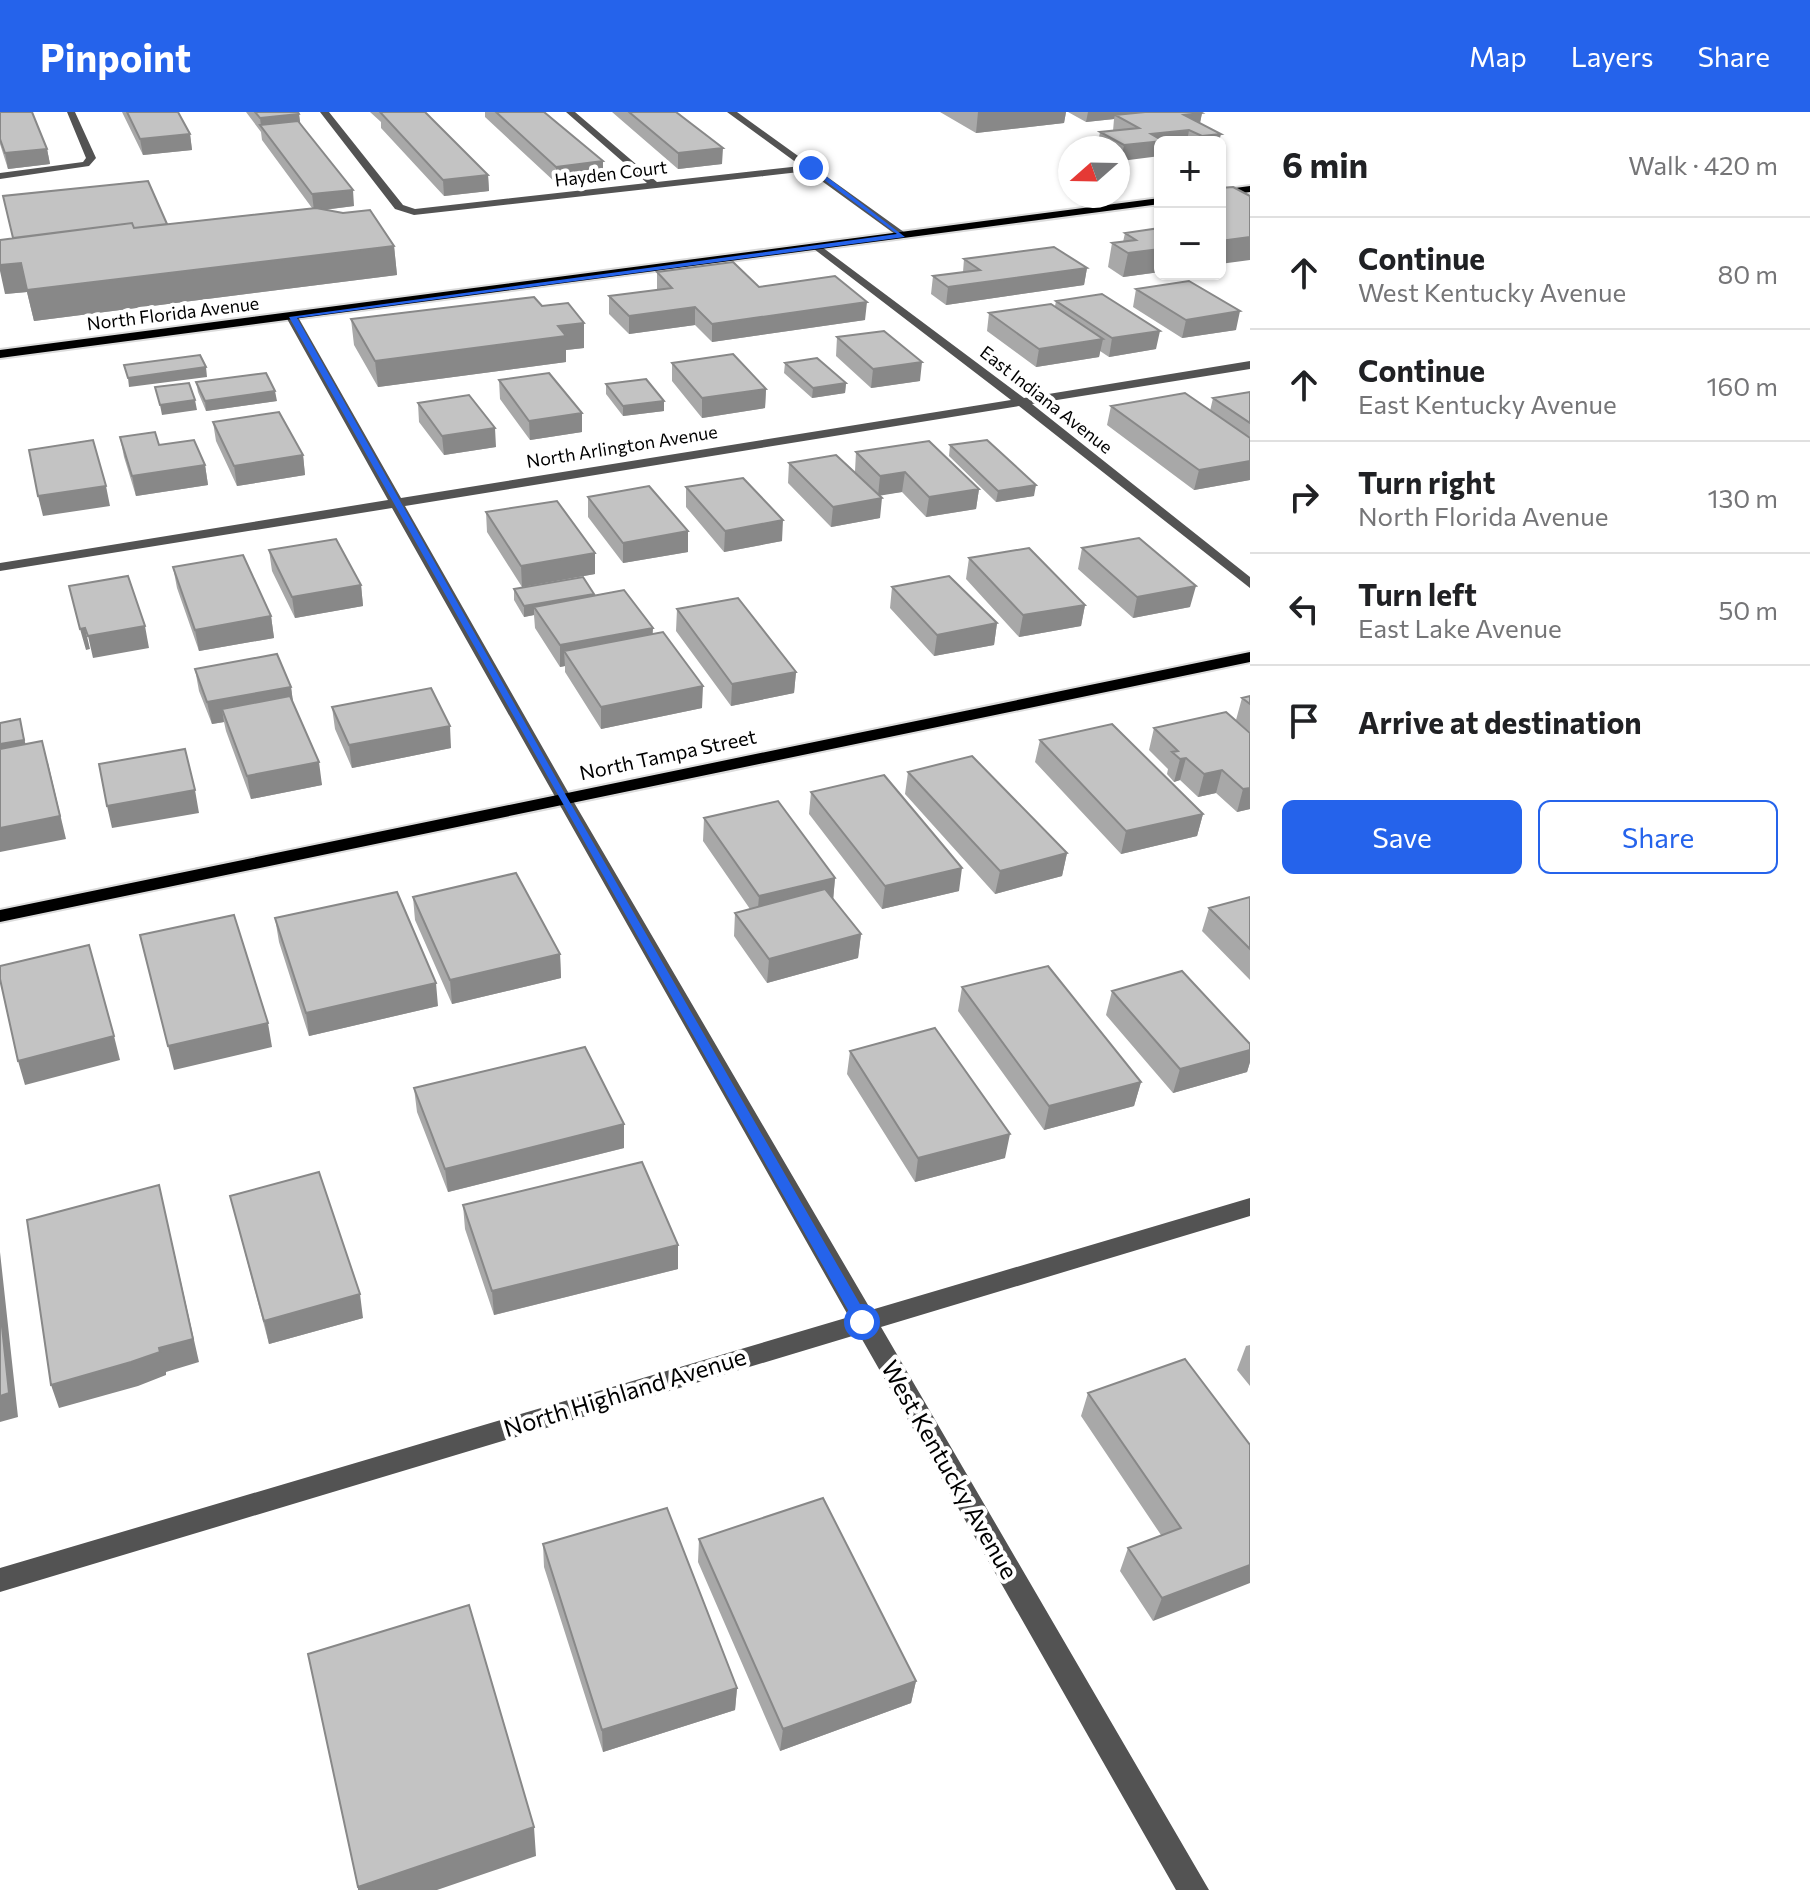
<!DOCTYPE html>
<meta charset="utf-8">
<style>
body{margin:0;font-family:Commissioner,sans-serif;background:#f2f2f2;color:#202124}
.controls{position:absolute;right:24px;top:24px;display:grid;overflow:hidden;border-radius:12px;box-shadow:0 2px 6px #0004}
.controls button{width:72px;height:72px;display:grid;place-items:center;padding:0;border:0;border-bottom:2px solid #e0e0e0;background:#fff;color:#202124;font:40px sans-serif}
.compass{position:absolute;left:1058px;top:24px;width:72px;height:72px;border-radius:50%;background:#fff;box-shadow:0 2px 6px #0004;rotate:250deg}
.stop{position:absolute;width:24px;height:24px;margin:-18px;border:6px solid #2563eb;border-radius:50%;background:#fff}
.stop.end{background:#2563eb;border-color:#fff;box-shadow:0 2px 8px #0008}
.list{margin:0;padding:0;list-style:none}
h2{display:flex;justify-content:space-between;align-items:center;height:104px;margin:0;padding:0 32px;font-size:34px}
h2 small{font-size:26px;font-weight:400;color:#757577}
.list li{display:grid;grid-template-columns:52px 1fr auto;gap:24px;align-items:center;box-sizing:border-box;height:112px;padding:0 32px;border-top:2px solid #e0e0e0}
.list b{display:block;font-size:30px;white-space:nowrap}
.list p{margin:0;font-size:26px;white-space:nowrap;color:#757577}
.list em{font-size:26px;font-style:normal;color:#757577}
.actions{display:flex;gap:16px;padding:24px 32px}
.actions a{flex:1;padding:18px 0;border:2px solid #2563eb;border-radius:12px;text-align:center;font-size:28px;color:#2563eb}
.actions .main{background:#2563eb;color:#fff}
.icon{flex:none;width:44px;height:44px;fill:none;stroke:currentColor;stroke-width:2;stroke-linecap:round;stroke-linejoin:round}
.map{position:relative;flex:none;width:1250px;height:1778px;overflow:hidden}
header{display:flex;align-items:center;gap:48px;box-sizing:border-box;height:112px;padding:0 40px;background:#2563eb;color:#fff}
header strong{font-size:38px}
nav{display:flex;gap:44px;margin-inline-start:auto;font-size:28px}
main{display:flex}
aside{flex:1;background:#fff}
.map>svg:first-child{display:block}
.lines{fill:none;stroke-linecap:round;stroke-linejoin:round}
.major-casing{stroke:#dbdbdb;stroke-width:4}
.minor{fill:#535353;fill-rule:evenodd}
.major{fill:#000;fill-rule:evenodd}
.wall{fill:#a8a8a8}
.shaded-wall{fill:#888}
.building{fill:#c3c3c3;stroke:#888;stroke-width:2}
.route{fill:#2563eb}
.labels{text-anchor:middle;stroke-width:8;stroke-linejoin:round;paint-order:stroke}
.far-street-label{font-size:18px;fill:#000;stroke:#fff}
.street-label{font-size:20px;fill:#000;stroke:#fff}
.near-street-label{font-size:24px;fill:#000;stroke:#fff}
</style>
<header>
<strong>Pinpoint</strong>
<nav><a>Map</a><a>Layers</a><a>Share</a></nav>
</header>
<main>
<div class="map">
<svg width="1250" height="1778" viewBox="0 0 1250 1778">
<rect width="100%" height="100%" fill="#fff"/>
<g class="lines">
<defs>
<path id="major" d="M1250,74V80L1220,84V78Z
M1160,86V92L0,246V238Z
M1250,540V550L0,810V798Z"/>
</defs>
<use href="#major" class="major-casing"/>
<path class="minor" d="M67,0H75L96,46L89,54L0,67V61L83,50L86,46Z
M320,0H329L403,93L415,97L647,71L566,0H575L657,70L801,54L727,0H737L908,123L899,125L808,59L414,103L395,97Z
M818,132L1024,286L1250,249V257L1032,292L1250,465V476L1019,294L405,394L572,687L871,1198L1250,1086V1104L881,1215L1209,1778H1176L859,1222L0,1480V1456L849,1205L392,396L0,459V451L388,388L286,205L292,202L298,205L401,386L1011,288L814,137L813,135Z"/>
<use href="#major" class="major"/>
</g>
<path class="wall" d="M0,0L47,37L50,52L8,57L0,32Z
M122,0H178L190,22L192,38L143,43Z
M246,0H298L299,2L300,12L354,94L324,98L394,134L397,163L34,209L27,180L5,182L167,112L312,96L262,28L261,20Z
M370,0H425L488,63L489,79L444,84L381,16V10Z
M485,0H544L603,49V65L556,71L485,5Z
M612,0H676L722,52L678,57Z
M940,0H1066L1064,11L976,21Z
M1068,0H1200L1202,1L1200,11L1219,30H1160L1121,49L1118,47V36H1097L1100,20L1113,19L1114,7L1086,10Z
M1160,116V160L1123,165L1108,155L1112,131L1123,130L1125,121Z
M964,147L1087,156L1084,173L946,193L931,182L933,164L963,160Z
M657,160L759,175L865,208L712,230L695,213L629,222L609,202V184L657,178Z
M1136,177L1236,218L1182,226L1133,195Z
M1056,189L1156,237L1109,245L1100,239L1099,245L1036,255L987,219L989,201L1055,194Z
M542,194L584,211V236L566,238V250L378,275L354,233L351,207Z
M837,225L920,269L871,276L836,244Z
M672,251L766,277L765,296L702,306L672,269Z
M785,251L846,271L845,281L812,286L784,261Z
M499,268L582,320L530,328L500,287Z
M196,270L277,289L206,299L198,280Z
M606,272L664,289V299L623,304L606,282Z
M1250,280V368L1194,378L1107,313L1111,294L1210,299L1213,286Z
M418,291L496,335L444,343L419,310Z
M213,310L303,343L305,363L237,374L216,329Z
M120,325L159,333L205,353L208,373L136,384L124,345Z
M950,333L1034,384L996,390L949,344Z
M856,340L979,377L976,397L926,405L902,380L879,383L880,406L831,415L788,371L789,351L855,359Z
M686,375L782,429L724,440L686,395Z
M588,385L688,419V440L623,451L588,405Z
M486,400L595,441V462L522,475L487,420Z
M1082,436L1190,495L1133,506L1078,457Z
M269,438L361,473L363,494L295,506L272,459Z
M969,446L1085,493L1081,514L1019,525L966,467Z
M173,455L271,504L274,526L199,539L177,476Z
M892,475L997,511L994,533L934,544L890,496Z
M514,477L594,484L653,522L702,596L601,617L565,560V554L560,555L535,516L534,503L524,505L514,488Z
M677,497L796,560L794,581L731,594L676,519Z
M195,557L291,575L293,591L322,673L251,687L226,619L224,610L212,612L199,579Z
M1250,584V620L1236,608L1242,586Z
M332,595L451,636L352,656L335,617Z
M1154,616L1250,621V697L1237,700L1216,681L1198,685L1180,668L1174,670L1167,662L1168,657L1149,638Z
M1040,628L1203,702L1197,724L1121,742L1035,650Z
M908,660L1067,741L1062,764L995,782L905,682Z
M811,680L959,779L882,797L809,702Z
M704,706L835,766L833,788L861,822L858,846L767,871L734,824L735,801L750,797L703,729Z
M413,785L560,842L561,866L452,892L415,808Z
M1250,785V868L1202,819L1209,796Z
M275,806L438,894L309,924L279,830Z
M962,875L1141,970L1134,994L1044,1018L958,899Z
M1112,879L1250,932V950L1247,960L1173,981L1106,903Z
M850,939L1005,1046L915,1070L847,962Z
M414,976L624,1036L448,1080L417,1000Z
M230,1084L363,1206L269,1232Z
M463,1093L678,1133V1157L494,1203L465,1117Z
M1250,1233V1274L1237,1258L1246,1234Z
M1088,1281L1250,1333L1153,1509L1120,1459L1128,1436L1161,1423L1081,1304Z
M699,1427L916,1569L911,1591L780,1639L698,1450Z
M543,1432L737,1576L735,1598L603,1640L544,1455Z"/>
<path class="shaded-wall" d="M978,0H1066L1064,11L976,21Z
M1088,0H1157L1115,3L1114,7L1086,10Z
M1202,1L1199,16L1184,3Z
M299,2L301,17L261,14L260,6Z
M1189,18L1187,30H1160V44L1121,49L1124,33L1151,22Z
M190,22L192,38L143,43L140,27Z
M1221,22L1219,30H1200L1202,24Z
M723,36L722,52L678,57V41Z
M47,37L50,52L8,57L5,41Z
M603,49V65L556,71V55Z
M488,63L489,79L444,84L443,68Z
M353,78L354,94L314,99L312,82Z
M1250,125V148L1220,152V129Z
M394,134L397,163L34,209L27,180L5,182L0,159V153L19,151Z
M1160,137V160L1123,165L1128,141Z
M1087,156L1084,173L946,193L948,175Z
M867,190L865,208L712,230V212Z
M695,195V213L629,222V204Z
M1240,199L1236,218L1182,226L1186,208Z
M584,211V236L566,238V250L378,275L375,249L558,214Z
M1160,219L1156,237L1109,245L1112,226Z
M1103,227L1099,245L1036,255L1039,237Z
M922,250L920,269L871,276L873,257Z
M206,255L207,265L129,275L128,266Z
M846,271L845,281L812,286L813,276Z
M766,277L765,296L702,306V286Z
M275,279L277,289L206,299L205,289Z
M195,288L197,298L162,303L160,293Z
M664,289V299L623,304V294Z
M582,301V320L530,328L529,309Z
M495,316L496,335L444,343L442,324Z
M303,343L305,363L237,374L234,354Z
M1250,349V368L1194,378L1199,358Z
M205,353L208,373L136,384L132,364Z
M905,360L902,380L878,384L880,364Z
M1036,373L1034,384L996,390L998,379Z
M106,374L110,394L43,404L38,384Z
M979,377L976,397L926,405L929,385Z
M882,386L880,406L831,415L833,395Z
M783,408L782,429L724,440L725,419Z
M688,419V440L623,451V431Z
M595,441V462L522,475L521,454Z
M361,473L363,494L295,506L292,485Z
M1196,474L1190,495L1133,506L1137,485Z
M594,482V493L534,495V503L524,505V494Z
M1085,493L1081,514L1019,525L1023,503Z
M271,504L274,526L199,539L195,518Z
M997,511L994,533L934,544L937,523Z
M145,514L149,536L93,546L88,524Z
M85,516L90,537L86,538L80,517Z
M653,516L652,537L564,539L565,554L560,555V533Z
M796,560L794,581L731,594L732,572Z
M703,574L702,596L601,617V595Z
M291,575L294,597H222L224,610L212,612L207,590Z
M20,607L27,639L0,644V632Z
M450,614L451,636L352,656L349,633Z
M1186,646L1180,668L1174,670L1180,647Z
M319,650L322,673L251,687L247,664Z
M48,651L66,727L0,740V716Z
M1222,658L1216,681L1198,685L1204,662Z
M1250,676V697L1237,700L1243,677Z
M195,678L199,701L112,716L107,694Z
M1203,702L1197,724L1121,742L1126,719Z
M1067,741L1062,764L995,782L1000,759Z
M962,756L959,779L882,797L885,774Z
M835,766L833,789L757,808L759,784Z
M861,822L858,846L767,871L769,847Z
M560,842L561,866L452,892L450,868Z
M436,871L438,894L309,924L306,901Z
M268,911L272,935L174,958L168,934Z
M114,924L120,948L25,973L18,949Z
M1250,938V950L1247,960L1173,981L1180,957Z
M1141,970L1134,994L1044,1018L1049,994Z
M624,1012V1036L448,1080L445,1057Z
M1010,1022L1005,1046L915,1070L918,1046Z
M159,1073L199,1250L166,1260V1263L138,1274L59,1296L51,1273L159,1236Z
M678,1133V1157L494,1203L492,1179Z
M0,1140L18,1305L0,1310Z
M360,1182L363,1206L269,1232L264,1209Z
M1250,1453V1471L1153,1509L1162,1486Z
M916,1569L911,1591L780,1639L783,1617Z
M737,1576L735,1598L603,1640L602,1618Z
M534,1715L536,1744L437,1778H358V1775Z"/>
<path class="building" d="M0,0H32L47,37L5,41L0,27Z
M127,0H178L190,22L140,27Z
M255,0H298L299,2L260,6Z
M380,0H425L488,63L443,68Z
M496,0H544L603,49L556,55Z
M629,0H676L723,36L678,41Z
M1145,0H1200L1202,1L1184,3L1221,22L1202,24L1189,18L1151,22L1163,29L1124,33L1100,20L1139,16L1115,3Z
M298,9L353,78L312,82L260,13Z
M148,69L167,112L134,116L132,111L13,126L3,84Z
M1233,75L1250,84V125L1220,129V76Z
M316,96L343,101L370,98L394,134L27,178L21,151L0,153V128L132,111L134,116Z
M1160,116V137L1128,141L1112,131L1136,128L1125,121Z
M1054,135L1087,156L948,175L933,164L980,158L964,147Z
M733,150L759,175L835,164L867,190L712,212L695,195L629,204L609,184L672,176L657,160Z
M1189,169L1240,199L1186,208L1136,177Z
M1102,182L1160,219L1112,226L1056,189Z
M534,185L542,194L568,191L584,211L558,214L566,224L375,249L351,207Z
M1051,192L1103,227L1039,237L989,201Z
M884,219L922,250L873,257L837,225Z
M733,242L766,277L702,286L672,251Z
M200,243L206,255L128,266L124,253Z
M817,246L846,271L813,276L785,251Z
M266,261L275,279L205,289L196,270Z
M549,261L582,301L529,309L499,268Z
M646,267L664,289L623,294L606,272Z
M189,271L195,288L160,293L155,275Z
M1250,280V311L1213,286Z
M1185,281L1250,326V349L1199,358L1111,294Z
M469,283L495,316L442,324L418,291Z
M279,300L303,343L234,354L213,310Z
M155,320L159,333L194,328L205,353L132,364L120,325Z
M93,328L106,374L38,384L29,338Z
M987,328L1036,373L998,379L950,333Z
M929,329L979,377L929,385L905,360L880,364L856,340Z
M836,343L882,386L833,395L789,351Z
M743,366L783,408L725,419L686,375Z
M649,374L688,419L623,431L588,385Z
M557,389L595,441L521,454L486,400Z
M1139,426L1196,474L1137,485L1082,436Z
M336,427L361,473L292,485L269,438Z
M1029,436L1085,493L1023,503L969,446Z
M243,443L271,504L195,518L173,455Z
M128,464L145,514L88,524L85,516L80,517L69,474Z
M949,464L997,511L937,523L892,475Z
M583,465L594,482L524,494L514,477Z
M624,478L653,516L560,533L534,495Z
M738,486L796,560L732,572L677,497Z
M663,520L703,574L601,595L564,539Z
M277,542L291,575L207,590L195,557Z
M431,576L450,614L349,633L332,595Z
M290,584L319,650L247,664L222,597Z
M1250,584V592L1242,586Z
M1226,600L1250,621V676L1243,677L1222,658L1204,662L1186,646L1180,647L1172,640L1178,639L1154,616Z
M20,607L24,628L0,632V611Z
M1112,612L1203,702L1126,719L1040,628Z
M42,629L60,704L0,716V637Z
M185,637L195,678L107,694L99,652Z
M972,644L1067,741L1000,759L908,660Z
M884,663L962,756L885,774L811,680Z
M778,689L835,766L759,784L704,706Z
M516,761L560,842L450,868L413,785Z
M825,777L861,822L769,847L735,801Z
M397,780L436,871L306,901L275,806Z
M1250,785V837L1209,796Z
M234,803L268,911L168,934L140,823Z
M89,833L114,924L18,949L0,867V854Z
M1048,854L1141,970L1049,994L962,875Z
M1182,859L1250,932V938L1180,957L1112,879Z
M935,916L1010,1022L918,1046L850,939Z
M585,935L624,1012L445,1057L414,976Z
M642,1050L678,1133L492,1179L463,1093Z
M319,1060L360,1182L264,1209L230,1084Z
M159,1073L193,1227L159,1236L160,1240L131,1250L51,1273L27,1108Z
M0,1196L9,1281L0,1284Z
M1185,1247L1250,1333V1453L1162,1486L1128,1436L1181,1416L1088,1281Z
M823,1386L916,1569L783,1617L699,1427Z
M667,1396L737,1576L602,1618L543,1432Z
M469,1493L534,1715L358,1775L308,1542Z"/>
<path class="route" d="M814,55L905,125L297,206L568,687L868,1206L870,1210L862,1216L857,1214L289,205L897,122L808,56Z"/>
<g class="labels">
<g class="far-street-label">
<text transform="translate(611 62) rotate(-7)" y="6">Hayden Court</text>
<text transform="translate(173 202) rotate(-7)" y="6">North Florida Avenue</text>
<text transform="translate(1046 288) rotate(38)" y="6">East Indiana Avenue</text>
<text transform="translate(622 335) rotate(-9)" y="6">North Arlington Avenue</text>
</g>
<g class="street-label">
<text transform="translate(668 643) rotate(-12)" y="7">North Tampa Street</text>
</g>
<g class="near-street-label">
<text transform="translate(625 1281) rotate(-17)" y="8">North Highland Avenue</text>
<text transform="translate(949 1358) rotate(60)" y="8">West Kentucky Avenue</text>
</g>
</g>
</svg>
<div class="controls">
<button>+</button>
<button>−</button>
</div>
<svg class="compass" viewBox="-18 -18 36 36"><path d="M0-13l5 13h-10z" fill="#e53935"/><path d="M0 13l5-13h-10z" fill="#757577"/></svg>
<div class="stop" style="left:862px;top:1210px"></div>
<div class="stop end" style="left:811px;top:56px"></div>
</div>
<aside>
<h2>6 min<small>Walk · 420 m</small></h2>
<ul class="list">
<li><svg class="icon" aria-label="ahead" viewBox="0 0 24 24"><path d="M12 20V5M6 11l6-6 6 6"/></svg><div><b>Continue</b><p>West Kentucky Avenue</p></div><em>80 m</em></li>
<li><svg class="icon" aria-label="ahead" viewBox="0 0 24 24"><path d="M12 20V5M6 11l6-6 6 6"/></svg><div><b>Continue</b><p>East Kentucky Avenue</p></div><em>160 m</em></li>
<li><svg class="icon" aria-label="right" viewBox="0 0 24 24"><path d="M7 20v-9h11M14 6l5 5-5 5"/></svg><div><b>Turn right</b><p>North Florida Avenue</p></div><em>130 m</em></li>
<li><svg class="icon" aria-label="left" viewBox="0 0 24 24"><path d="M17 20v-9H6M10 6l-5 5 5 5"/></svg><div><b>Turn left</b><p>East Lake Avenue</p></div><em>50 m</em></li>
<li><svg class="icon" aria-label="arrive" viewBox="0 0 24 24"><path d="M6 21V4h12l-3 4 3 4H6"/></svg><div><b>Arrive at destination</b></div></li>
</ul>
<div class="actions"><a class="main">Save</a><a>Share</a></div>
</aside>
</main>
